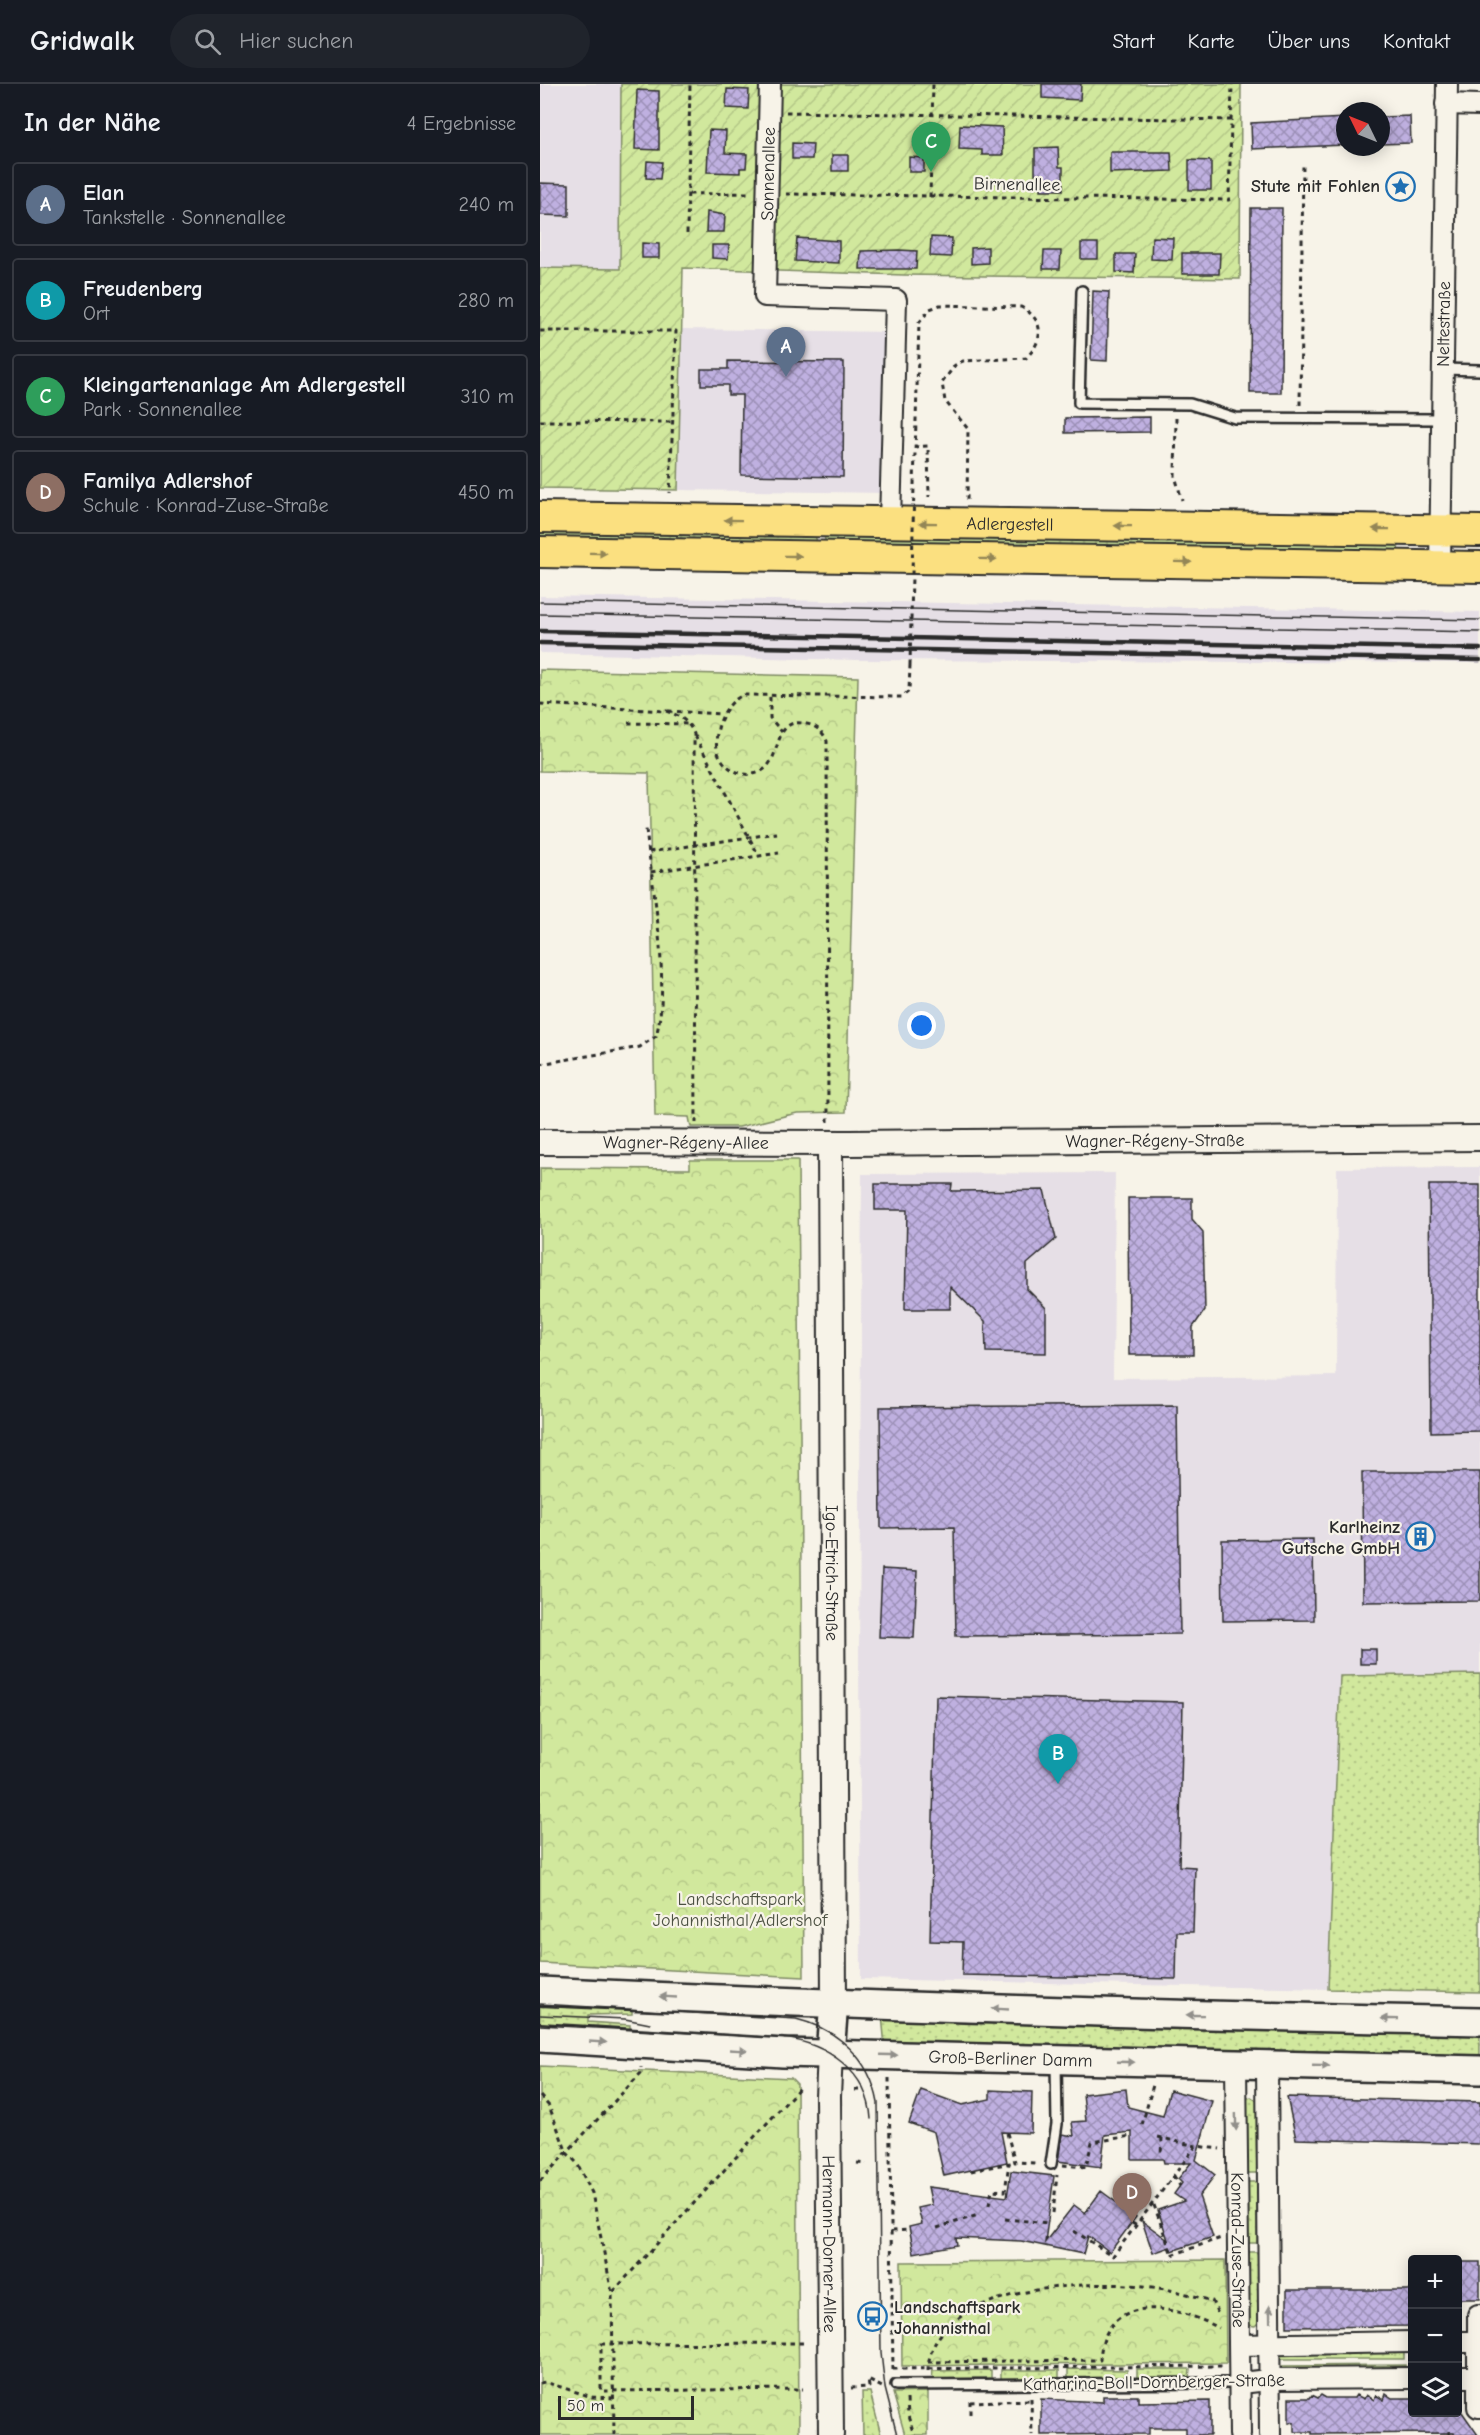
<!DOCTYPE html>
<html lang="de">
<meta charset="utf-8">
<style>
body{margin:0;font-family:"Comic Neue",sans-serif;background:#20242c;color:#f1f3f6}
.controls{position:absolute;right:18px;bottom:18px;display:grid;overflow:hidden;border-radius:6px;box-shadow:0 3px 15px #0003}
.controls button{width:54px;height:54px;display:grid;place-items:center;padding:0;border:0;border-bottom:2px solid #363941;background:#171b24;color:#f1f3f6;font:30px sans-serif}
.compass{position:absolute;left:796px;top:18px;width:54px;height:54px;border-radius:50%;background:#171b24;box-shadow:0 3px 15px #0003;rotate:313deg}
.scale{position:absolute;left:18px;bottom:15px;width:136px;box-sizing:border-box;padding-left:6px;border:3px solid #2b2b2b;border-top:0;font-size:16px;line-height:21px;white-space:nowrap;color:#2b2b2b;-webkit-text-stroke:4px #f7f3e8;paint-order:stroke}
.you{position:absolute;left:382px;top:942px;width:21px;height:21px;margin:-15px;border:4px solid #fff;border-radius:50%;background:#1a73e8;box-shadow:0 0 0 9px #1a73e833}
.badge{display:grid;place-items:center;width:39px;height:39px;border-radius:50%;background:#1a73e8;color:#fff;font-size:20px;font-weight:700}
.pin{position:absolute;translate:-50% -50px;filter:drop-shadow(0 2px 3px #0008)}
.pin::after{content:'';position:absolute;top:32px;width:21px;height:18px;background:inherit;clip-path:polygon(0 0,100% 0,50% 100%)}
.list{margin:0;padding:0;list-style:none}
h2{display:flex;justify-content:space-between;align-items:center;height:78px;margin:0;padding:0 24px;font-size:26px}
h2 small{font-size:20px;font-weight:400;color:#9ea1a6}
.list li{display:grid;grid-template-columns:39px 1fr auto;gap:18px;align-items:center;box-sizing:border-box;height:84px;margin:0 12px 12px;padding:0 12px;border:2px solid #363941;border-radius:6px}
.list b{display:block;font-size:22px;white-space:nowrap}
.list p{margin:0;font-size:20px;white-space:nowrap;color:#9ea1a6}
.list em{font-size:20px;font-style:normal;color:#9ea1a6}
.icon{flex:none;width:33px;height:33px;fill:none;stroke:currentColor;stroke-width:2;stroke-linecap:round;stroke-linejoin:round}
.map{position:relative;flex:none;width:940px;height:2351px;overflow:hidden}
header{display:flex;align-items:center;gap:36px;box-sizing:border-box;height:84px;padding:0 30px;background:#171b24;border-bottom:2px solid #363941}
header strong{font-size:28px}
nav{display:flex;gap:33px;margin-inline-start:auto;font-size:21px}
.search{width:420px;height:54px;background:#20242c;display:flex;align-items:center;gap:15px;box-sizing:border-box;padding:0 21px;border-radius:33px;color:#9ea1a6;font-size:22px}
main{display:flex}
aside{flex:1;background:#171b24}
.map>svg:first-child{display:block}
.built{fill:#e6dfe6}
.grass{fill:url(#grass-dots);stroke:#7e8a64;stroke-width:1.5}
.park{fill:url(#park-crowns);stroke:#7e8a64;stroke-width:1.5}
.garden{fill:url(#garden-furrows);stroke:#7e8a64;stroke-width:1.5}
.building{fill:url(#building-cross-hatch);stroke:#2b2b2b;stroke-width:1.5}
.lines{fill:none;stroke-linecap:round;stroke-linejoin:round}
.service-casing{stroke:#2b2b2b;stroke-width:14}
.minor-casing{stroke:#2b2b2b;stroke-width:24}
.tertiary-casing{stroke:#2b2b2b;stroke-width:28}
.secondary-casing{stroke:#2b2b2b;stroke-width:32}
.primary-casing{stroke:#2b2b2b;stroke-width:34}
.path{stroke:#2b2b2b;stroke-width:3;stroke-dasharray:4.5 4.5;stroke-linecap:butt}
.service{stroke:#f7f3e8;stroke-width:9}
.minor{stroke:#f7f3e8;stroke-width:20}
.tertiary{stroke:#f7f3e8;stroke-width:24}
.secondary{stroke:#f7f3e8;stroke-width:27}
.primary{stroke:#fbe080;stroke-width:30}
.tram{stroke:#2b2b2b;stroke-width:1.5}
.rail{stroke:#2b2b2b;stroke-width:4.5}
.path-bridge{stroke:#2b2b2b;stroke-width:3;stroke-dasharray:4.5 4.5;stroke-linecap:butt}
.oneway{fill:#938656}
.oneway2{fill:#918f8a}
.labels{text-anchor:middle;stroke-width:4.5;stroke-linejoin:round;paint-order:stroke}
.street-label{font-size:18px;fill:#2b2b2b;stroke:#f7f3e8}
.poi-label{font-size:18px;font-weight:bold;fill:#2b2b2b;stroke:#f7f3e8;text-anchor:end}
.park-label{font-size:18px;fill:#4c5142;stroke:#f7f3e8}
</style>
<header>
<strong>Gridwalk</strong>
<div class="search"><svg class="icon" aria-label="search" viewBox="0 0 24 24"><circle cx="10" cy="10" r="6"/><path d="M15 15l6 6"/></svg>Hier suchen</div>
<nav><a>Start</a><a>Karte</a><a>Über uns</a><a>Kontakt</a></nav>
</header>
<main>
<aside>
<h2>In der Nähe<small>4 Ergebnisse</small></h2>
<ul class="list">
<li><span class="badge" style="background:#5c6f8a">A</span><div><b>Elan</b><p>Tankstelle · Sonnenallee</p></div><em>240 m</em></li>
<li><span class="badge" style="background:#0f9aa8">B</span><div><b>Freudenberg</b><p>Ort</p></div><em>280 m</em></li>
<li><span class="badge" style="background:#2e9e5b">C</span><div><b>Kleingartenanlage Am Adlergestell</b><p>Park · Sonnenallee</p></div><em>310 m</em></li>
<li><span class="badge" style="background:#8d6e63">D</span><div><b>Familya Adlershof</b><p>Schule · Konrad-Zuse-Straße</p></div><em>450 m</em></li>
</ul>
</aside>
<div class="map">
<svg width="940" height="2351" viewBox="0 0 940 2351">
<defs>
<pattern id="grass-dots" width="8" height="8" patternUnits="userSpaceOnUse" patternTransform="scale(1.5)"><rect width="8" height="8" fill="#d1e89d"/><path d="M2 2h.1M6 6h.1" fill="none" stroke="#b4c787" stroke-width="1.8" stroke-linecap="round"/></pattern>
<pattern id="park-crowns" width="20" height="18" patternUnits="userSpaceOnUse" patternTransform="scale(1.5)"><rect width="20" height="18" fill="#d1e89d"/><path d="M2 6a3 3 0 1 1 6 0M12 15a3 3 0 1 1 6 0" fill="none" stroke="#b4c787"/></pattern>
<pattern id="garden-furrows" width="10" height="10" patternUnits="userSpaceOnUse" patternTransform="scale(1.5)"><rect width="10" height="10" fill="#d1e89d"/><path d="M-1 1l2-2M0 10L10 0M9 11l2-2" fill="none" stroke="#b4c787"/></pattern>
<pattern id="building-cross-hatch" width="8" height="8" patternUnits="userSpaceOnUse" patternTransform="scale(1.5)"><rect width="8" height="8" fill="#bfb0e0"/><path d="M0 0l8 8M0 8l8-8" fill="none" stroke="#9b8fb6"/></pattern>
</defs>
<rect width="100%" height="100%" fill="#f7f3e8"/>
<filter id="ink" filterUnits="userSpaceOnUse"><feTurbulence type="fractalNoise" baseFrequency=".0167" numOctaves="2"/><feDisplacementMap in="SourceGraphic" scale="12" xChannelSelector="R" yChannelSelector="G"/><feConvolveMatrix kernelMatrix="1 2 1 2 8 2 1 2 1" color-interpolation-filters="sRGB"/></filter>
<g filter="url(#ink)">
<path class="built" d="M0,0H81L80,185L0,184Z
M140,245L350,248L346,409L138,406Z
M0,512L940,528V579L319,576L0,569Z
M940,1083V1590L800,1592L788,1905L321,1895L319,1572L322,1090L575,1089L573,1294L796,1292L797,1084Z"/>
<path class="grass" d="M0,447L275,452L279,463L0,459Z
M284,452L859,460L858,466L784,464L750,470L287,464Z
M940,1590V1908L788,1905L800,1592Z
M0,1913L92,1919V1930L48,1931V1938L90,1941V1951L0,1946Z
M342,1931L940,1945V1978L345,1963Z
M711,2013L719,2018L722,2043L716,2044L717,2089H706L705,2015Z
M706,2098H717V2159H706Z
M706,2168H718V2214H723L720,2237L715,2242L708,2241Z
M864,2268V2275H740V2269Z
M865,2281V2288H741V2282Z
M528,2285L587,2286V2293L528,2294Z
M597,2285H650L649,2293L597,2294Z
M451,2286V2294L393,2295L392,2287Z
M461,2286H519V2294L461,2295Z
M322,2308H330L341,2351H323Z"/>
<path class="park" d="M0,586L318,593L306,1028L257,1029L199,1043H151L149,1033L115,1032L109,689L0,687Z
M150,1076H258L264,1893L0,1879V1084L150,1085Z
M0,1982L251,1994L257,2000L259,2351H0Z
M685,2176L686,2279L362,2282L361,2178Z
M388,2308V2351H365L353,2309Z"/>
<path class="garden" d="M81,0H701L700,195L364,191L143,184L138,406L0,404V184L80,185Z"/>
<path class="building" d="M502,0H541L540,16L502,14Z
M187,5L209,6L208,25L186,24Z
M97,6L119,7V66L95,65Z
M870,32L871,59L841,60V33Z
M805,34V61L712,65L711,39Z
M420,41L462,43L463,71H442V66L419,65Z
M169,46L186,47L185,69L207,70L206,84H200V89L167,88Z
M252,59L273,60L272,75H252Z
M518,63L519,83H523V106H501V90H495V64Z
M570,68H631L632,87L570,89Z
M292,71H308V87H292Z
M369,73L384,74V88H369Z
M649,76L671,77V106H649Z
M107,77L122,78L120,95L106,94Z
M0,99L29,100V132L0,131Z
M711,124H742L741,309H710Z
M167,128L185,131L184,148H166Z
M391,153L412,154L411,173L390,172Z
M612,153L633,154L632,176L611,175Z
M257,154L299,157V179L255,177Z
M102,159L119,160V174H102Z
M541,159H558V175H541Z
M172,161H189L188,175L172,174Z
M448,163V179L431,180V164Z
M359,166L377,167L376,185H320L321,167Z
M504,167H521L520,185H503Z
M642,169H680L679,190H642Z
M576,170H595L594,189L576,188Z
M553,207L569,208L567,277L551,276Z
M188,277L304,278L303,393L201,391L202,311H188V301H161V285H188Z
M610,333V348L525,349V334Z
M335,1100H412L411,1107L504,1106L516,1155L487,1180V1205L506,1224V1269L446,1268L445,1237L410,1203V1225H365L367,1126H335Z
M889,1101H940V1347L891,1348Z
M588,1114H652V1135L663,1148L665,1226L653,1243V1271H589Z
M637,1321L640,1550L416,1552L414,1443L341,1444L340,1323Z
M822,1388H940V1517L823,1518Z
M773,1455L774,1536L683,1537L682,1456Z
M342,1485L377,1487L374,1554L339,1553Z
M820,1565H836V1580H820Z
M396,1612L643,1618L639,1782L655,1783L653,1848H637L636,1895L422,1891L423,1858L390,1857Z
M586,2005L588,2023L623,2032L630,2006L672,2017L656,2076L675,2091L659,2112L673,2153L632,2167L630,2163L613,2169L602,2137L628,2156L618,2126L644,2117L634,2110L642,2099L638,2095L651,2079H624L623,2075H592V2048L565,2051L561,2083L518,2077L522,2050L534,2052L532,2038L546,2037L543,2010Z
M381,2006L422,2021L450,2015V2006L492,2008L491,2049L461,2048L467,2078L404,2092L394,2048L369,2039Z
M747,2013L940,2018V2060L756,2055Z
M471,2087L514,2092L505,2158L534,2121L545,2129L561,2107L596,2133L570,2168L548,2152L543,2170L481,2157L416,2154L417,2161L374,2169L369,2143L382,2140L378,2124L392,2121L388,2103L467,2113Z
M918,2178H940V2215H918Z
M747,2206H873V2242L747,2243Z
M846,2310L852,2314H873V2328H922L938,2351H914V2349L772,2350V2348H754V2338L749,2339V2314H770L772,2311L778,2314L781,2311L786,2314H814L816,2311L824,2315L826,2311L834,2316L836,2311L844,2316Z
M563,2312H598V2318L670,2317V2351H646V2344H609V2350L501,2351V2315L563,2318Z"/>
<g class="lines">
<defs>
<path id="service" d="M542,207L539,319L650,320L695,334L900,335
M903,285L940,286
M511,2080L517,2040L516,1978
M356,2301L701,2299"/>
<g id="minor">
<path d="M230,0L225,212L356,216L350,438"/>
<path d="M906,20L940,21"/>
<path id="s1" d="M900,482L907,0"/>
<path id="s2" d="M696,1980L700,2351"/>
<path d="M727,1980L730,2351"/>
<path d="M940,2231H938V2323H940"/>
<path d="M918,2258H937"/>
<path d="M700,2261L872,2258"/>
<path d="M918,2293H938"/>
<path d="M701,2299L737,2295L872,2294"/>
</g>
<g id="tertiary">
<path id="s3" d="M0,1058L309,1059L940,1054"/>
<path id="s4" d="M290,1059L294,1918"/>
<path id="s5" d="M290,1970L288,2012L291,2351"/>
</g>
<g id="secondary">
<path d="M0,1907C313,1922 626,1931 940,1937"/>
<path id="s6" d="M0,1954L243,1969L940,1986"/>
<path d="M290,1970L294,1918"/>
</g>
<g id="primary">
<path id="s7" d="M0,433L940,447"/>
<path d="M0,468L940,483"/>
</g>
</defs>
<use href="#service" class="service-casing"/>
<use href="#minor" class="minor-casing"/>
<use href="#tertiary" class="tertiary-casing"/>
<use href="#secondary" class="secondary-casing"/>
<use href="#primary" class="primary-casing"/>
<path class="path" d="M246,28L692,36
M149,110L209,109
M246,110L689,116L692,0
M390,113L393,0
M147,150L150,0
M0,247H136L130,409
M760,321L763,80
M636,334L635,392L642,416
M0,337L133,338
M374,363L388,362L389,413
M374,401L379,239L390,225L400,221L481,223C505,236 504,256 486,274L423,277L415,281L402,299L405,317L428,345L427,416
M230,613V634L242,648
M0,620L126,627C140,632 148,636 154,650L156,1039
M128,627L181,630
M88,639L150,640
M155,652L219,772
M109,768L237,749
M111,788L239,769
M0,980L100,963L116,952C131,899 112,802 106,745
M288,1038L287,657C283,648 277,642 267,640C238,632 240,662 231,677C220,697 194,693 182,676C168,658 182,618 204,611L362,613L369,607L370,581
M349,1994L353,2286
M315,2006H319
M0,2012L9,2022L27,2069L37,2079L52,2109L72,2209
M602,2041L613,2001
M467,2049L475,2078L497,2079
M618,2053L656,2062
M622,2054L621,2070H623
M317,2079L326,2080
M523,2081L546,2083L552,2058L592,2052
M431,2087L475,2078
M634,2092L640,2102
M0,2097L101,1989V1983
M449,2121L452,2106L465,2107L469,2079
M614,2121L632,2171L681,2154
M513,2129L517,2091
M465,2135L509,2139
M592,2139L597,2142
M397,2144L438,2131
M352,2147L370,2146
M534,2147L573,2172L656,2062L680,2065
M263,2259L61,2260V2307L263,2305
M388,2278L560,2276C564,2206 636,2221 679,2244
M353,2285L682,2282
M388,2287C389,2200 558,2194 619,2204C637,2207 655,2212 672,2217L679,2232
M0,2299L5,2298L52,2313L74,2314
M311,2304L329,2303L328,2296L344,2304
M491,2314L492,2351
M367,2315L368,2332L374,2351
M430,2318L491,2316
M430,2330V2317
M74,2351L72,2209L261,2002
M581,2351V2350
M909,2351V2347"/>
<use href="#service" class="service"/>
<use href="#minor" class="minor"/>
<use href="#tertiary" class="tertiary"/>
<use href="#secondary" class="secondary"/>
<use href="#primary" class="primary"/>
<path class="tram" d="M0,518L940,536
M0,530L940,548
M0,1920L256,1935C298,1945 330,1975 338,2019L341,2269L345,2304L357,2351
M0,1931L85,1935L110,1940
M0,1941L244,1954C287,1960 328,1987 331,2035"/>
<path class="rail" d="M0,547L940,565
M0,559L940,576"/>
<path class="path-bridge" d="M370,581L374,401"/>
</g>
<defs><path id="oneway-solid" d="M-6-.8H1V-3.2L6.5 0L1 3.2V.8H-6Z" transform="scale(1.5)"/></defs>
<g class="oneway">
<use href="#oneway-solid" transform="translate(193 436) rotate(-179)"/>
<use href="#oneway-solid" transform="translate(388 439) rotate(-179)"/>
<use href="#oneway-solid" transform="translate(583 442) rotate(-179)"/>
<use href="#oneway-solid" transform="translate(841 445) rotate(-179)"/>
<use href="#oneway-solid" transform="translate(58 469) rotate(1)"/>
<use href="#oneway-solid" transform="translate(253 472) rotate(1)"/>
<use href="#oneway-solid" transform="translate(448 475) rotate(1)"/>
<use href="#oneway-solid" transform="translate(643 478) rotate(1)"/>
</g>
<g class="oneway2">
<use href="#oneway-solid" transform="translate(128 1913) rotate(-177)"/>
<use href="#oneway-solid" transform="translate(460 1925) rotate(-177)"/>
<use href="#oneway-solid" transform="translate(655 1931) rotate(-179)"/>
<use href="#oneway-solid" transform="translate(850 1935) rotate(-179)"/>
<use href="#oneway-solid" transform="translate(58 1958) rotate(3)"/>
<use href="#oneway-solid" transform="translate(198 1966) rotate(3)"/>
<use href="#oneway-solid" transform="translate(349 1971) rotate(2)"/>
<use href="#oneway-solid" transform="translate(586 1978) rotate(2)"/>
<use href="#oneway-solid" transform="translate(781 1982) rotate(2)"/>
<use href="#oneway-solid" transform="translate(696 2038) rotate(89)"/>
<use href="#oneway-solid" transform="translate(730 2230) rotate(-91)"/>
</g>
</g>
<defs>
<symbol id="sight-ring" viewBox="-11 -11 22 22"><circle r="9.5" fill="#f7f3e8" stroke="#1f6fb2" stroke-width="1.5"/><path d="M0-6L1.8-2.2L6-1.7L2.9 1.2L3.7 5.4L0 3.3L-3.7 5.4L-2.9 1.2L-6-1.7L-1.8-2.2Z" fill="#1f6fb2"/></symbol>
<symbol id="building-ring" viewBox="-11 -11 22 22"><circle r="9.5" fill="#f7f3e8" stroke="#1f6fb2" stroke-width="1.5"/><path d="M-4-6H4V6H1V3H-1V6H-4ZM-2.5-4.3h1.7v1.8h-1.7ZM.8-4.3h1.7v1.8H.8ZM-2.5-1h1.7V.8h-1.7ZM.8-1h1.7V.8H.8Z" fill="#1f6fb2"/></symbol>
<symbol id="bus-ring" viewBox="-11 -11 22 22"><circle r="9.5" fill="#f7f3e8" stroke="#1f6fb2" stroke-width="1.5"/><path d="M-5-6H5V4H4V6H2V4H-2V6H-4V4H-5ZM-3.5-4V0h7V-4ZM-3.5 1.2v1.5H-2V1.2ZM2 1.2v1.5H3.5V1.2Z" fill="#1f6fb2"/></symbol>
</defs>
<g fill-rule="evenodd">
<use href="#sight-ring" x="844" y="86" width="33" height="33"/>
<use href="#building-ring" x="864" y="1436" width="33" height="33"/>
<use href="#bus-ring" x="316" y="2216" width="33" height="33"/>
</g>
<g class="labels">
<g class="street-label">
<text transform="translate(228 90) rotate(-89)" y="6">Sonnenallee</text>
<text transform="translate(477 100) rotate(1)" y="6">Birnenallee</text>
<text dy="6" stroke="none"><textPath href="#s1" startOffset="242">Neltestraße</textPath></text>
<text dy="6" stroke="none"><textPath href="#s7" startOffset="470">Adlergestell</textPath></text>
<text dy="6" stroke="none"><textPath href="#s3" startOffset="615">Wagner-Régeny-Straße</textPath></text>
<text dy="6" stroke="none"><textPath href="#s3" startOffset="146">Wagner-Régeny-Allee</textPath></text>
<text dy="6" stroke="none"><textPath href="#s4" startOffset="430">Igo-Etrich-Straße</textPath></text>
<text dy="6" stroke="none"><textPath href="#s6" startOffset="471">Groß-Berliner Damm</textPath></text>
<text dy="6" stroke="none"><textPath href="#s5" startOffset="190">Hermann-Dorner-Allee</textPath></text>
<text dy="6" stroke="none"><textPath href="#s2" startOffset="186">Konrad-Zuse-Straße</textPath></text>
<text transform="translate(614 2298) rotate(-1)" y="6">Katharina-Boll-Dornberger-Straße</text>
</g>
<g class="poi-label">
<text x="840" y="108">Stute mit Fohlen</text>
<text x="860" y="1449">Karlheinz<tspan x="860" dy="21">Gutsche GmbH</tspan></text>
<text x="354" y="2229" text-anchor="start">Landschaftspark<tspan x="354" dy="21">Johannisthal</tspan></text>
</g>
<g class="park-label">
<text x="200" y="1821">Landschaftspark<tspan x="200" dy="21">Johannisthal/Adlershof</tspan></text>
</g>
</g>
</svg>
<div class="controls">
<button>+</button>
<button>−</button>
<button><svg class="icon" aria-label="layers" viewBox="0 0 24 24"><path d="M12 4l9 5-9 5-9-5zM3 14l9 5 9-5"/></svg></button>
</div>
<svg class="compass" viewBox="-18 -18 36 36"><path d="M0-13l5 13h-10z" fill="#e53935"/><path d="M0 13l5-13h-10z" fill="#9ea1a6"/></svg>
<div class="scale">50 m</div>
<div class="you"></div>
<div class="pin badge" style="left:246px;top:293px;background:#5c6f8a">A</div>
<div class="pin badge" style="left:518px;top:1700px;background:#0f9aa8">B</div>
<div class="pin badge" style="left:391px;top:88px;background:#2e9e5b">C</div>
<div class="pin badge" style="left:592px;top:2139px;background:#8d6e63">D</div>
</div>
</main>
